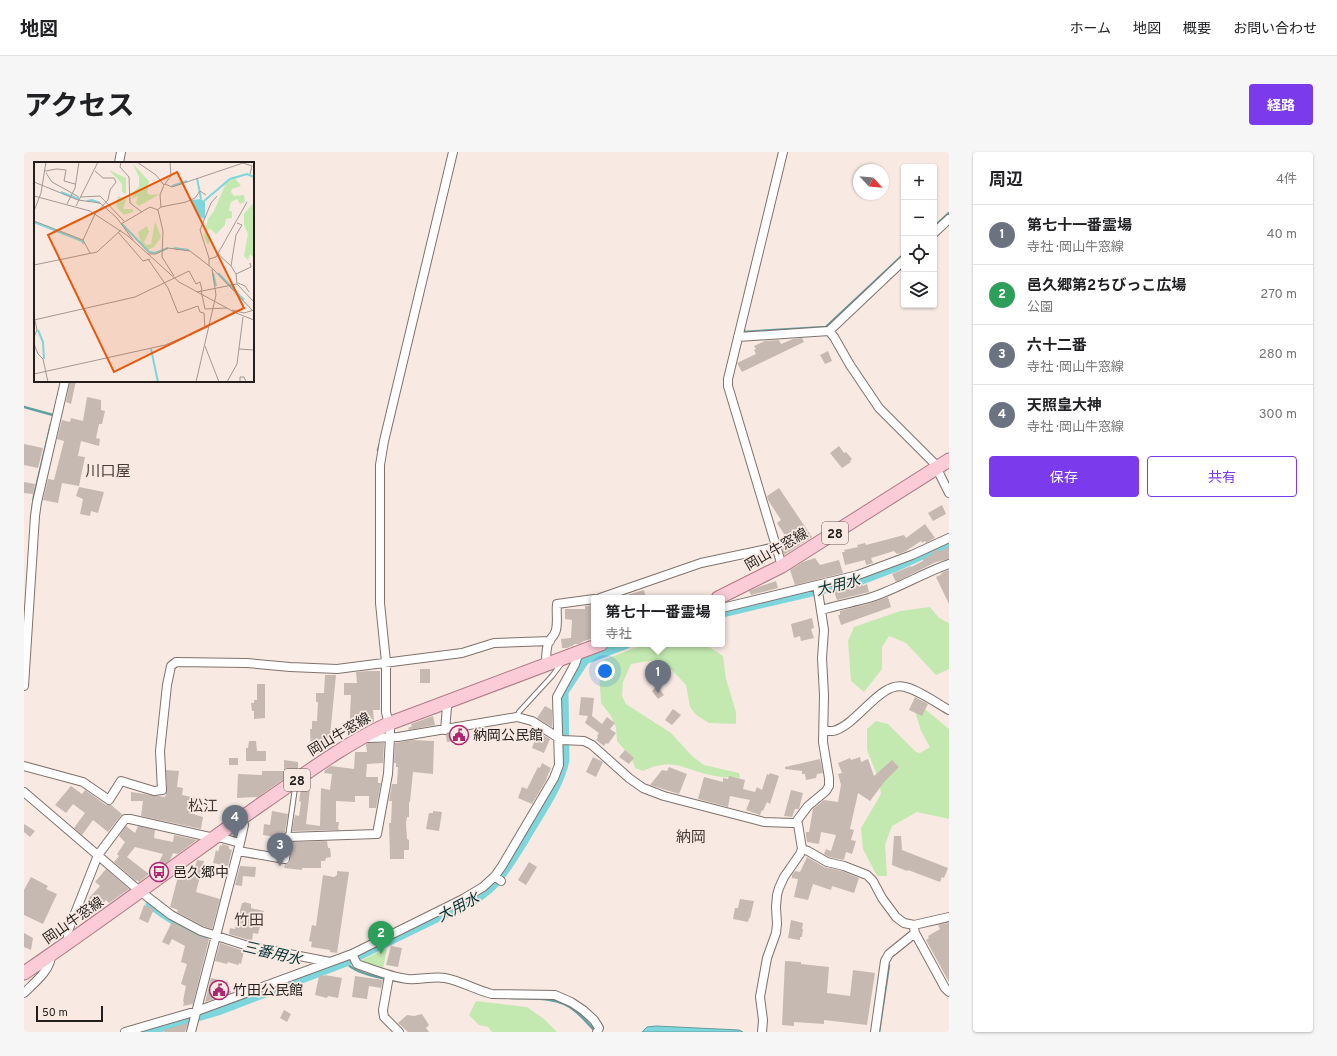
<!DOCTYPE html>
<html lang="ja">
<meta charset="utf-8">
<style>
body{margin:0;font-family:Overpass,"Noto Sans JP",sans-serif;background:#f6f6f6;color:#202124}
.controls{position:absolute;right:12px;top:12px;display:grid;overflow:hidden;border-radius:4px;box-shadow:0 1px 3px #0004}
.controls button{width:36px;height:36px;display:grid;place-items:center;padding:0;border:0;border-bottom:1px solid #e0e0e0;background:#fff;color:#202124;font:20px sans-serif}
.compass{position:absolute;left:829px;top:12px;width:36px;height:36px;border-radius:50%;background:#fff;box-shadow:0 1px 3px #0004;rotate:116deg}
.scale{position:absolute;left:12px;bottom:10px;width:67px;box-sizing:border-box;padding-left:4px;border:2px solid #231e1b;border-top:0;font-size:11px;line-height:14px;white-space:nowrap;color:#231e1b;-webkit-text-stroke:3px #f8eae3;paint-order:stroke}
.you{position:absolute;left:581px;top:519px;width:14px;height:14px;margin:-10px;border:3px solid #fff;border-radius:50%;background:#1a73e8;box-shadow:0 0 0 6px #1a73e833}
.badge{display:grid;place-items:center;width:26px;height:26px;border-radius:50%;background:#7c3aed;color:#fff;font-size:13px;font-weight:700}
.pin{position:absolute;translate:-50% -33px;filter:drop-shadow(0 1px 2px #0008)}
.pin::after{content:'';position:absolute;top:21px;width:14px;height:12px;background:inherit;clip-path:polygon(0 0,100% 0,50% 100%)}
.popup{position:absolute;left:567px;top:443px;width:134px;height:52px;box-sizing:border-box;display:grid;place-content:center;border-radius:4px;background:#fff;filter:drop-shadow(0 1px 3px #0005);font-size:13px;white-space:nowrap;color:#757577}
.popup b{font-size:15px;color:#202124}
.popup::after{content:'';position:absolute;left:50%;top:100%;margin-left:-8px;border:8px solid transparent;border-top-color:#fff}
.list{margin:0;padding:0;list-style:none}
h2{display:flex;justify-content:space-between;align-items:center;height:52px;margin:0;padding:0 16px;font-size:17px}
h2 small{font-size:13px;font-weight:400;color:#757577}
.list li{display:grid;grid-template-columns:26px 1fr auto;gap:12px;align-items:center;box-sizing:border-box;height:60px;padding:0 16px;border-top:1px solid #e0e0e0}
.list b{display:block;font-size:15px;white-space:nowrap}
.list p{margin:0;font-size:13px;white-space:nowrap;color:#757577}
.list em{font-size:13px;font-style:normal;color:#757577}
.actions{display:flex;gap:8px;padding:12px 16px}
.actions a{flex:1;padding:9px 0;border:1px solid #7c3aed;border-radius:4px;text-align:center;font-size:14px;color:#7c3aed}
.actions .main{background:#7c3aed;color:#fff}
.icon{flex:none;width:22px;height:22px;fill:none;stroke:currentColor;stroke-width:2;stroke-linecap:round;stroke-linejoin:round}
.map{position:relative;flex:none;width:925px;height:880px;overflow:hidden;border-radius:4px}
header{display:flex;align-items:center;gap:24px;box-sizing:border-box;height:56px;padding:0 20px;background:#fff;border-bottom:1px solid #e0e0e0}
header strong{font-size:19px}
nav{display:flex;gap:22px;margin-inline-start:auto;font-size:14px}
.intro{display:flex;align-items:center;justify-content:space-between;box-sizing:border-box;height:96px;padding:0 24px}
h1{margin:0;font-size:28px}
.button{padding:10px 18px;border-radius:4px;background:#7c3aed;color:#fff;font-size:14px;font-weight:700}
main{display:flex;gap:24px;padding:0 24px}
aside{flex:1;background:#fff;border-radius:4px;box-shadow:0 1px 3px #0004}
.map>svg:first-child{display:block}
.green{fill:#c4e9b0}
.water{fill:#7dd6db;stroke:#629fa1}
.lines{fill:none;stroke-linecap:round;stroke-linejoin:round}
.stream{stroke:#629fa1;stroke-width:2.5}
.canal{stroke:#7dd6db;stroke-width:9}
.building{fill:#c6b9b2}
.service-casing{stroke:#7f726c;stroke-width:6}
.minor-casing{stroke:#7f726c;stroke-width:10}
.primary-casing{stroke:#ae7884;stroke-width:15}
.service{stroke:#fff;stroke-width:4}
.minor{stroke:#fff;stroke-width:8}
.primary{stroke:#fbcbd7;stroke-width:13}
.labels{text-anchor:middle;stroke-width:3.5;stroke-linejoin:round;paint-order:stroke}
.shield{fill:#f8eae3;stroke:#635b57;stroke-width:1}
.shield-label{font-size:13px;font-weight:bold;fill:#231e1b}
.street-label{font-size:14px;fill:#231e1b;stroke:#f8eae3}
.poi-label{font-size:14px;fill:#231e1b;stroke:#f8eae3;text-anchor:start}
.neighbourhood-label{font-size:15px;fill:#463b36;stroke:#f8eae3}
.water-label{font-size:15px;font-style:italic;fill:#063336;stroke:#f8eae3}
.inset-river{fill:none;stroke:#7dd6db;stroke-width:2}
.inset-road{fill:none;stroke:#a39893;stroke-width:1}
.view{fill:#e8590c;fill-opacity:0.15;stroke:#e8590c;stroke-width:2}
.inset-edge{fill:none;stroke:#231e1b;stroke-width:2}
</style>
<header>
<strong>地図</strong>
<nav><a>ホーム</a><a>地図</a><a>概要</a><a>お問い合わせ</a></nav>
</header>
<div class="intro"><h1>アクセス</h1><a class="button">経路</a></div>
<main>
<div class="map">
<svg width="925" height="880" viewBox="0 0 925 880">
<rect width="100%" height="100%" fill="#f8eae3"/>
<path class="green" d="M906,455L915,466L925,471V517L912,523L882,491L865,484L858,495V517L840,540L827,529L824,489L830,475L876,459Z
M620,492H658L661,493L685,495L699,504L702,527L712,560V572L685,571L672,563L666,555L662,533L644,514L631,508L607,512L599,530L598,544L602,552L647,581L668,604L680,613L715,621L716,626C708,625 699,626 691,624C661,619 651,604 619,619L611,616L607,605L593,589L592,576L587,564L577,551L575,521L580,508Z
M901,557L925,577V667L893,660L868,674L861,693L863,724H853L839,697L837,676L857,642L855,628L843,598V577L852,569L864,572L892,600L896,601L906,595L897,579L891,559Z
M363,796L359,817L340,811L338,808Z
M452,849L503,855L520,867L533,880H468L464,875L455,873L445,863Z"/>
<path class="water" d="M632,874L715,878L719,880H618L623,875Z"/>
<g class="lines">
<path class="stream" d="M910,75L925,61
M720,178L719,180L802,175L880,102
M0,255L29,263
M354,298L356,292
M8,361L10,344L27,272
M322,810C328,821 361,827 373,829
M487,846C508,847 533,844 550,858C558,864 565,873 572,880
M855,880L865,813"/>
<path class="canal" d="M698,461L835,429L872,415L925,391
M126,752C144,766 159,775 180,784
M122,880L194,859L322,810L452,747C459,742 466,737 471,731C484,716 494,699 504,682C517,660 536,633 541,608L540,540L561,508L603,492"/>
</g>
<path class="building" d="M778,186L780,190L718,220L713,211L732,202L730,198L732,197L730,194L741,189L755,188L757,192L769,187Z
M804,199L808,209L801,212L796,203Z
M46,229H52L47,252L42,250Z
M63,245L77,248V258L81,259L78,272H75L72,286L76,287L75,294L57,289L54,304L61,305L55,334L38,331L34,351L19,348L24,327L30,328L40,289L33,287L38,268L46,270L47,266L59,269Z
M0,292L19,296L14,316L0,313Z
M815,294L820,301L822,300L828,307L826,309L827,310L818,316L806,301Z
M0,330L11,332L9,342L0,341Z
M55,335L80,340L74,361L67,359L66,364L56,362L59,347L52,344Z
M755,336L788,385L760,403L756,389L762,385L753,371L757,368L744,348L743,344Z
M918,353L922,362L909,369L904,361Z
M901,372L911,386L909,387L902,391L901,389L898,391L897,389L882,399L875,402V401L873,402L870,399L847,406L849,411L842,413L841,408L821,413L818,400H821L820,398L834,395L833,393L841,391L842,393L880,383L882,386Z
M925,395V407L912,410L872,430L868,422L887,414V415L899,409V407L909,402L908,400L913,397L914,400Z
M791,406L796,413L815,408L819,421L771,433L766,418L779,410Z
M924,418L925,419V452L912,425L918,422L917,421Z
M752,429L754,436L727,443L725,439L737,434Z
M837,431L839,434L843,432L845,440L813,448L810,439Z
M620,438L622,446H600V444Z
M864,445L867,455L817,473L814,463H816V459L843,452Z
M570,453V486L560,489L555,492H550V493L543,496H538L537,487L547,486L548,468L541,467V457H561V454Z
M788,466L790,476L787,477L790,486L777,489L776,484L770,486L767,472Z
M396,517H406V531H396Z
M344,519H356V558H349L350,570L342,571V574L325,582L327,543H320V531H333L332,520Z
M301,523H312L306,584H304V597L297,601L287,602L286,577H288V569H293L294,550H292V541H300Z
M233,532H241V566L230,567V559H228L227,551H230V548H233Z
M633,534L640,543L634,547L628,539Z
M557,545L570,546L568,564L578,572L583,565L591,571L586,577L592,581L584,592L582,591L580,594L572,588L574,585L573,584L575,581L561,571L564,564L555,563Z
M891,545L904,552L898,564L885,558Z
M521,554L528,558V575L513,566Z
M649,557L657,563L648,573L641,568Z
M409,564L411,573L385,578L384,576L388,574L387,572Z
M442,579V586L430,587L429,581Z
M516,581L526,587L520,601L508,596L512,585Z
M425,582H429L430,589L423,590L422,583Z
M388,588L410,589L409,622L389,620L386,650H385V665H383L382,671L383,687L385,688V698H380V707H366L365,671H367L368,649H365L368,632H373L374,615H372V611H370L371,591Z
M225,589H232L233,599H242V609H222V596H224Z
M344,591H360L359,611L343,612L342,625H354V631H357L352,656H345V644H331V650L312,649V670H315L314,677L316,678L268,679L271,663L275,664L277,650L275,649L277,636L286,637L282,672L296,674L297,636L306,638L308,622L300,621L301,618L307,614L330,617L331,600H343L342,592Z
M601,598L610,606L605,612L595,605Z
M569,605L579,610L572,625L562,620Z
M836,605L837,610L844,607L850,624L868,608L875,615L861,629L846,649L834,641L826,677L830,678L827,688L832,689L828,702L822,700L820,708L805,705L800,702L802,697L807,699L812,683L797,680L795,692L783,690L782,684V680H785L789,657L800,648L814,650L817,633L814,622L818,621L814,611L826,606L827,608Z
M205,606H214V613H205Z
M796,607L799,621L793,622L792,626L782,628L781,622H778V619L761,617V615Z
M260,608L274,610V617L234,645L213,646L214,622L238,623V619H260Z
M518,611L527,616L521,630L508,652L494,646L498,635L503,637L514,615L516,616Z
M645,615L663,622L655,642L626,633L638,618L643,619Z
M142,618L155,619L153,635L159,636L158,643L172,646L169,662L179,665L177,677L117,664L119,649H107V640L141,645L143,638Z
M746,621L755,624L746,652L743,650L739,659L738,658L736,663L722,658L726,648L706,644L704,655L674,647L680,625L699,630V626L704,627L705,624L721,628L719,637L731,640L733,635L738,638L743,622L745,623Z
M47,634L58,642L61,638L82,653H87L98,662L84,680L69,668L58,683L50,676L61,661L49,652L42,661L31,653Z
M767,638L779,641L775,657H771L768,665L760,664Z
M248,659L264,662L261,680L258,686L239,683L240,672L246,673Z
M409,659L418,660L415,679L402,677L405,661H409Z
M0,672L11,679L6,685L0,680Z
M102,674L111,681L114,674L131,678L130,686L149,690L150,683L173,688L154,702L149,701L146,708L138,714L134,712L139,702L111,695L103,705L125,722L115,730L113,728L112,729L90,710L95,704L93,702L101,690L95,684Z
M870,684H877L878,698L924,716L920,726L918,725L916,730L884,718L883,719L868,713Z
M303,689L304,696H306L307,705L302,706L301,709H297V716H278V718L260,716L261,712L265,711L266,708L269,690Z
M198,692L205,694V697L208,698L204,714L189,711L192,698L194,700L196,693L198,694Z
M783,705L800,715L818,719L835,726L830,741L808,734L807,738L789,732L784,748L770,745L774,727L768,726V723L771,719L776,720Z
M173,708L180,709L172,740L196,747L188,777L179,774L153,760L154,758L146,755L155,721L163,723L164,718L170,719Z
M505,710L513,715L502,733L494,728Z
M216,714L232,715L231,725L219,724L218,734L211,733Z
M82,717L105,737L85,751L82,748L70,762L66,765L58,759L65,746L76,734L71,730Z
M313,719L325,720L313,801L306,800V798L287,795L288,790L285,789L288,773L292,774L299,723L310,725L313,723Z
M7,725L24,734L22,737L33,742L19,772L0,763V738Z
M716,747L730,749L726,766H725L724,770L709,767L711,756H714Z
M220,750L227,752V756L240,759L234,782L229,781L228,789L205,782L206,776L211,777L218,751H220Z
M120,753L130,757L124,771L115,767Z
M767,768L779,771L778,777H779L778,785H776V788L764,786Z
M148,770L175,784L185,787L169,852L159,854L160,850L159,849L162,834L157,832L163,812L157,810L161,794L148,787L145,793L138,790Z
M925,771V830L902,788L905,786L904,784L916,777L914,773Z
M0,781L9,786L7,798L0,795Z
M196,791L220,799L217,812L215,811L214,813L204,810L203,812L191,809Z
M367,794L378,796L374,815L362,813Z
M761,809L777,810V812L805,815L803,841L826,844L829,818L851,821L843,873L800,868V872L770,870V874L758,873Z
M297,823L301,824V823L318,826L314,846L304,844L303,846L291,843L295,824Z
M331,824L359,828L357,836L345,834L343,847L328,845Z
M187,826L204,830L203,838L207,839V841L181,850Z
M260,858L267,862L263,870L256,866Z
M398,862L405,873L402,876L405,880H384L374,871L383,863L390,864Z
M164,871L161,880H140V878Z"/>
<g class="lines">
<defs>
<path id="service" d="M493,565L495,560L528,524L537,512
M264,685L271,636L268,632"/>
<path id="minor" d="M95,11L97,0
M910,81L925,67
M805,179L810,185L826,213L855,256L910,311L925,341
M714,185L805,179L880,108
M758,414L704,234V227L759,0
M576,446L677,411L752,395
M698,456L834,423L888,403L925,386
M797,458C814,453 832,450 848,445C875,436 899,421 925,412
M522,512C522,505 522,495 525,489C528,485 531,483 532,478C534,470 532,461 533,452L570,447
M0,534L11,364L13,350L41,229
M420,551L423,555L421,578
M800,579C803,579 807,579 809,579C834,573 856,528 881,535C895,538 912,551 925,558
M341,584L345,586L374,585L493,565L508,569L538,588L560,589L568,593L605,626L619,636L640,644L740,670L769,671L772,670L784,654L802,639L805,634V626L799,590L800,543L798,506L800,478L793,433
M0,614L59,630L85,648L97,629L130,639L138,638L136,599L143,533L147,514L152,510L223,511L266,515L313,517L438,501L470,491L526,489
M0,640L112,736L147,763L177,779L224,794L306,810
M772,670L774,672L778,697L784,699L803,710L820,714L843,723L849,729L858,746L872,765L880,771L890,773L925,765
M214,699L261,707L264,685L353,682L364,622L366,585V577L362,560V510L356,451V313L360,289L429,0
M471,724L477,729
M890,776L891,781L921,836L925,840
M45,789L44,784V779L74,703L101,667H106L190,686H198L216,691
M328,802L333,812C350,818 366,825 384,827C396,828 409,824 421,826C437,829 452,838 468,842L531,843L547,850L559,858L570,868L575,876L573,880
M365,824L359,858L360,865L375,880
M0,841C10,831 27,818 27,803
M101,880L173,859L328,802L439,747L459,735L471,724L478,714L530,626L535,613L533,545L551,512L555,500
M167,880L216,691L220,673L217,667
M738,880L739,868L736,845L743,806L752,781L753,772L752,755L753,743L755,736L760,725L776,702L778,697
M851,880L861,809L865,802L891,781"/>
<path id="primary" d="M694,446L758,414L925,308
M0,821C81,766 159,707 239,651C280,623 319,593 364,572L577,492"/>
</defs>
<use href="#service" class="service-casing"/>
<use href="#minor" class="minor-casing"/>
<use href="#primary" class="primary-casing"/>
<use href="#service" class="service"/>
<use href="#minor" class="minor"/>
<use href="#primary" class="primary"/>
</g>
<defs>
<symbol id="civic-ring" viewBox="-11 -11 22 22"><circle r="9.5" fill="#f8eae3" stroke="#ac276f" stroke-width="1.5"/><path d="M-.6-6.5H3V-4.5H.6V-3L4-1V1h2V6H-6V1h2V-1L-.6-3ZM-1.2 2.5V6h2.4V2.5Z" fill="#ac276f"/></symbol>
<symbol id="bus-ring" viewBox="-11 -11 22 22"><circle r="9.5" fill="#f8eae3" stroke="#ac276f" stroke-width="1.5"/><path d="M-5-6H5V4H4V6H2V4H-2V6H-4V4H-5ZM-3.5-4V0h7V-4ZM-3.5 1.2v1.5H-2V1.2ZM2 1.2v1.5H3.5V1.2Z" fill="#ac276f"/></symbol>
</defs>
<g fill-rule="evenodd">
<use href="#civic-ring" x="424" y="572" width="22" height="22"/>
<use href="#bus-ring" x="124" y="709" width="22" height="22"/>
<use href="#civic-ring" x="184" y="827" width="22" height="22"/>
</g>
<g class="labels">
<g class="shield">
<rect x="798" y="370" width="26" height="22" rx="3"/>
<rect x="260" y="617" width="26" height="22" rx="3"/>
</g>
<g class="shield-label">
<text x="811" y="386">28</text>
<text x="273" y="633">28</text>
</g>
<g class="street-label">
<text transform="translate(752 397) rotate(-30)" y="5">岡山牛窓線</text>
<text transform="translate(315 582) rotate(-31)" y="5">岡山牛窓線</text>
<text transform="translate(49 768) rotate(-35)" y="5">岡山牛窓線</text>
</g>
<g class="poi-label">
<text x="449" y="588">納岡公民館</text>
<text x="149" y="725">邑久郷中</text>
<text x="209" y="843">竹田公民館</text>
</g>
<g class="neighbourhood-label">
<text x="84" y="324">川口屋</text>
<text x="179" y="659">松江</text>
<text x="667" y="690">納岡</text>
<text x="225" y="773">竹田</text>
</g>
<g class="water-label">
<text transform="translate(814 433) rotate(-14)" y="5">大用水</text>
<text transform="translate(434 755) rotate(-28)" y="5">大用水</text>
<text transform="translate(248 801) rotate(13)" y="5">三番用水</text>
</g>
</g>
<g transform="translate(10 10)">
<rect width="220" height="220" fill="#f8eae3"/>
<path d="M99,2L115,19L113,31L117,33L126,32L105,44L102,41L104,34L98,37L99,30L105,25V15ZM75,8L92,16V32L88,30V22ZM201,16L207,24L198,27L197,30L200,34L210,33L211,40L206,42L203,37L197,40L195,48L198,50V56L192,57L191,63L182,72L176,67L173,69L177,76L175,82H173L170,74L174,57L180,49L192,21ZM84,34L92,38L89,47H99V50L90,53L85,48L82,43ZM220,40V96L216,92L214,98L210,94L214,72L210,63V52ZM121,59L127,75L120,85L113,88L107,82L104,70L113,64L115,70L110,80L112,83L117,82Z" fill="#c4e9b0"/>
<path d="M167,37L171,40V57L165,55L158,41V38Z" fill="#7dd6db"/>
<path class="inset-river" d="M163,16L167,37M138,24L153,19M27,30L45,37M53,39L58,38L66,41M170,39L196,17L213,12L220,15M0,60L48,79L50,82M88,62L115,90L121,91L134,86M140,86L155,88M179,111L182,124M184,111L210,138M4,168L9,180L10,197M117,187L124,220"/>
<path class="inset-road" d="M87,0L86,5L95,15L96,41L108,50M103,0L122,13L130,23M11,9L23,7L32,8L30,19L41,22M12,11L18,20L45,35M0,20L44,38L66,41L83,56L99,78M131,22L138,25L209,1L218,4L216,12M0,34L56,49L94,74L145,120L202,151L220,158M46,35L66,34L90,59M33,42L41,26L45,0M42,44L64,0M127,45L152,40L161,36L166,29L172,33M123,48L127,45L126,33L130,23L137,14L136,0M0,49L7,31L12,0M0,59L49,78L56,91M87,62L116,45L124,48L129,69L128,95L140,114M84,70L109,99L116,97M49,78L61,52L74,38L76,28L82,20L80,16H69L61,9M183,91L197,104M114,92H122L134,86L156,89L178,106L220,150M114,97L134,126L144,151L164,144L166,150L170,151L171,166M175,97L182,95L213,40M0,103L63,90L87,68M175,104V96L166,68L177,41L183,34M202,112L217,105L216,101M204,121L211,124L215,130M203,122L202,112L197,104L202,73L208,63L203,61M167,128L171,147L193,146M163,130L203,122L220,140M198,148L210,151L220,148M0,154L3,168L0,175M0,158L101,135L155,109L162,122L166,120L168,128M0,182L4,192L9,197L14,220M171,184L185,220M205,187L220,188M0,212L131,183L174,165M162,220L182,133L178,107M193,220L203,202L209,155M206,220V215H210L212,220"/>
<path class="view" d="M143,10L210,146L80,210L14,73Z"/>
<rect width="220" height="220" class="inset-edge"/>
</g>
</svg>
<div class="controls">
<button>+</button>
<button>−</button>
<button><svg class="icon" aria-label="locate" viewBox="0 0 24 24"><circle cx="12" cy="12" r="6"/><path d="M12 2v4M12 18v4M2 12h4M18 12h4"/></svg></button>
<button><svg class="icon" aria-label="layers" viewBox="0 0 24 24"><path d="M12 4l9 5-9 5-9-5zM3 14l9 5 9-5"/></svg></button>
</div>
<svg class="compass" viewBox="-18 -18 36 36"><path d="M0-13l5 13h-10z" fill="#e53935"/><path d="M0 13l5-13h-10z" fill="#757577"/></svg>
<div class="scale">50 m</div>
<div class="you"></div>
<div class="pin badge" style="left:634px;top:541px;background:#6b7280">1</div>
<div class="popup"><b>第七十一番霊場</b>寺社</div>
<div class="pin badge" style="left:357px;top:802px;background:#2e9e5b">2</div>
<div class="pin badge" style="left:256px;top:714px;background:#6b7280">3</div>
<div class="pin badge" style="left:211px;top:686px;background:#6b7280">4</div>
</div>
<aside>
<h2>周辺<small>4件</small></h2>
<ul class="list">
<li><span class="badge" style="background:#6b7280">1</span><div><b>第七十一番霊場</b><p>寺社 · 岡山牛窓線</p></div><em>40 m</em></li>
<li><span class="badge" style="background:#2e9e5b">2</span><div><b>邑久郷第2ちびっこ広場</b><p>公園</p></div><em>270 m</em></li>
<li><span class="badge" style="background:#6b7280">3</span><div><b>六十二番</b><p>寺社 · 岡山牛窓線</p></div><em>280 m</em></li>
<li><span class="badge" style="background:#6b7280">4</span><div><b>天照皇大神</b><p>寺社 · 岡山牛窓線</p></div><em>300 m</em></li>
</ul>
<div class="actions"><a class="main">保存</a><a>共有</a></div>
</aside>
</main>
